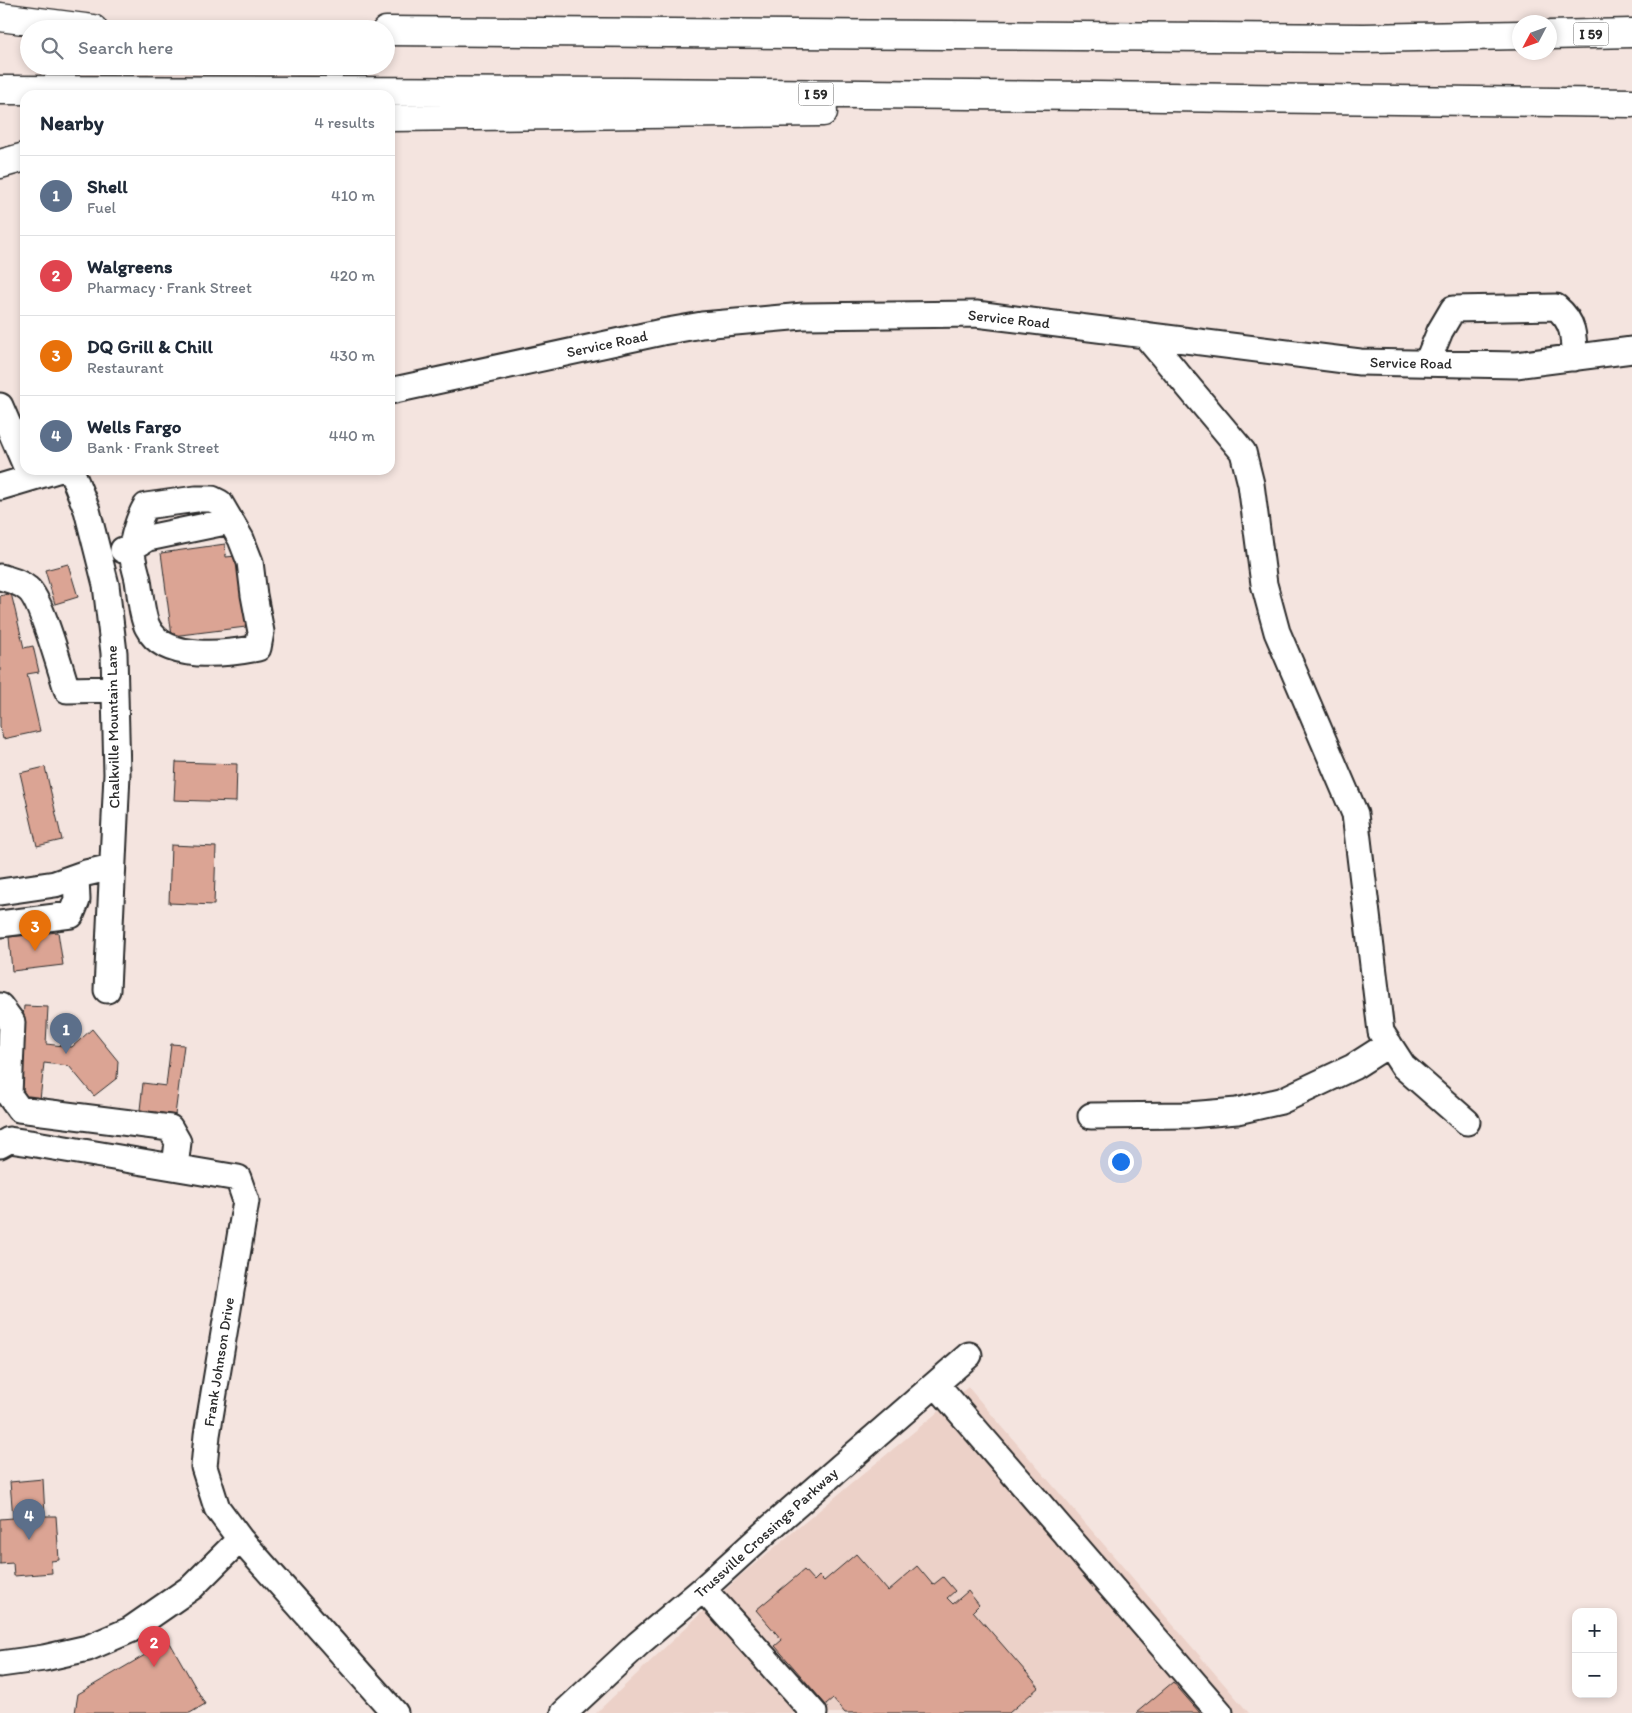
<!DOCTYPE html>
<meta charset="utf-8">
<style>
body{margin:0;font-family:Itim,sans-serif;background:#f2f2f3;color:#1f2937}
.controls{position:absolute;right:15px;bottom:15px;display:grid;overflow:hidden;border-radius:10px;box-shadow:0 2px 8px #0003}
.controls button{width:45px;height:45px;display:grid;place-items:center;padding:0;border:0;border-bottom:1px solid #e0e1e3;background:#fff;color:#1f2937;font:25px sans-serif}
.compass{position:absolute;left:1512px;top:15px;width:45px;height:45px;border-radius:50%;background:#fff;box-shadow:0 2px 8px #0003;rotate:229deg}
.you{position:absolute;left:1120px;top:1161px;width:18px;height:18px;margin:-12px;border:4px solid #fff;border-radius:50%;background:#1a73e8;box-shadow:0 0 0 8px #1a73e833}
.badge{display:grid;place-items:center;width:32px;height:32px;border-radius:50%;background:#0f766e;color:#fff;font-size:16px;font-weight:700}
.pin{position:absolute;translate:-50% -41px;filter:drop-shadow(0 1px 2px #0008)}
.pin::after{content:'';position:absolute;top:26px;width:18px;height:15px;background:inherit;clip-path:polygon(0 0,100% 0,50% 100%)}
.list{margin:0;padding:0;list-style:none}
h2{display:flex;justify-content:space-between;align-items:center;height:65px;margin:0;padding:0 20px;font-size:21px}
h2 small{font-size:16px;font-weight:400;color:#747a83}
.list li{display:grid;grid-template-columns:32px 1fr auto;gap:15px;align-items:center;box-sizing:border-box;height:80px;padding:0 20px;border-top:1px solid #e0e1e3}
.list b{display:block;font-size:19px;white-space:nowrap}
.list p{margin:0;font-size:16px;white-space:nowrap;color:#747a83}
.list em{font-size:16px;font-style:normal;color:#747a83}
.icon{flex:none;width:28px;height:28px;fill:none;stroke:currentColor;stroke-width:2;stroke-linecap:round;stroke-linejoin:round}
.map{position:relative;flex:none;width:1632px;height:1713px;overflow:hidden}
.search{position:absolute;background:#fff;box-shadow:0 2px 8px #0003;left:20px;top:20px;width:375px;height:55px;display:flex;align-items:center;gap:12px;box-sizing:border-box;padding:0 18px;border-radius:28px;color:#747a83;font-size:19px}
.panel{position:absolute;background:#fff;box-shadow:0 2px 8px #0003;left:20px;top:90px;width:375px;height:385px;border-radius:15px}
.map>svg:first-child{display:block}
.built{fill:#ecd1c8}
.building{fill:#dba494;stroke:#2b2b2b}
.lines{fill:none;stroke-linecap:round;stroke-linejoin:round}
.minor-casing{stroke:#2b2b2b;stroke-width:29}
.highway-casing{stroke:#2b2b2b;stroke-width:31}
.minor{stroke:#fff;stroke-width:25}
.highway{stroke:#fff;stroke-width:28}
.labels{text-anchor:middle;stroke-width:4;stroke-linejoin:round;paint-order:stroke}
.shield{fill:#fff;stroke:#6b6b6b;stroke-width:1}
.shield-label{font-size:14px;font-weight:bold;fill:#2b2b2b}
.street-label{font-size:15px;fill:#2b2b2b;stroke:#fff}
</style>
<div class="map">
<svg width="1632" height="1713" viewBox="0 0 1632 1713">
<rect width="100%" height="100%" fill="#f4e4df"/>
<filter id="ink" filterUnits="userSpaceOnUse"><feTurbulence type="fractalNoise" baseFrequency=".02" numOctaves="2"/><feDisplacementMap in="SourceGraphic" scale="10" xChannelSelector="R" yChannelSelector="G"/><feConvolveMatrix kernelMatrix="1 2 1 2 8 2 1 2 1" color-interpolation-filters="sRGB"/></filter>
<g filter="url(#ink)">
<path class="built" d="M968,1387L1249,1713H596L740,1576Z"/>
<path class="building" d="M225,544L226,557L236,556L246,627L172,636L161,553Z
M68,564L78,597L55,604L45,570Z
M11,593L24,648L33,646L39,672L27,674L40,731L3,739L0,726V596Z
M176,762L237,764L236,802L174,800Z
M45,767L62,840L37,846L20,773Z
M171,845L216,847L214,905L169,903Z
M58,932L63,965L12,971L9,937Z
M24,1006L48,1007L46,1044L72,1047L92,1029L118,1061L117,1078L94,1096L69,1066L44,1063L40,1100L16,1098Z
M171,1044L184,1045L175,1115L140,1110L143,1083L166,1086Z
M43,1479L45,1516H56L59,1560L51,1561L52,1573L14,1576L13,1563L0,1564V1519L13,1518L10,1482Z
M856,1554L888,1591L917,1566L933,1585L943,1577L955,1591L947,1598L953,1604L968,1591L979,1605L973,1611L1039,1687L1009,1713H845L833,1699L826,1705L775,1646L782,1640L756,1610L804,1570L814,1581L819,1576L824,1581Z
M169,1641L205,1704L190,1713H75L78,1694Z
M1173,1682L1200,1713H1136Z"/>
<g class="lines">
<defs>
<path id="minor" d="M1145,335L1243,452L1251,484L1264,584L1277,632L1355,814L1381,1032L1403,1066L1467,1122
M1427,363L1440,331L1453,309L1556,307C1574,322 1574,336 1574,358
M390,391L662,332L702,325L803,316L976,314L1360,362L1516,365L1632,350
M0,406L25,464
M71,470L87,510L106,585L114,653L117,774L107,990
M0,487L57,470
M196,499H212L220,503L241,539L250,562L254,595L261,632L258,648C227,654 165,662 148,628C142,618 140,592 138,580C136,570 132,560 132,550C132,539 140,515 146,506Z
M123,550L132,548L148,538L230,521
M0,577C10,580 20,582 28,589C41,599 61,671 67,690L115,689
M0,892L55,884L86,873L112,867
M0,924L71,915L77,900L76,877
M0,1006L12,1022L9,1095L19,1109L170,1128L178,1142L175,1167
M1091,1116L1189,1115L1237,1111L1281,1101L1353,1067L1389,1044
M0,1145L9,1140L30,1143L238,1178L246,1201L207,1435L204,1467L217,1508L240,1539L395,1713
M936,1384L1220,1713
M703,1589L814,1713
M0,1664L44,1658L88,1648L130,1630L192,1587L240,1539
M564,1713L638,1644L703,1589L769,1529L969,1355"/>
<path id="highway" d="M0,17L93,29
M386,31L1364,38L1520,35
M1550,35L1632,33
M0,90L628,92L1093,96L1632,103
M390,117L823,112
M0,164L25,157"/>
</defs>
<use href="#minor" class="minor-casing"/>
<use href="#highway" class="highway-casing"/>
<use href="#minor" class="minor"/>
<use href="#highway" class="highway"/>
</g>
</g>
<g class="labels">
<g class="shield">
<rect x="1573.5" y="22.5" width="35" height="23" rx="4"/>
<rect x="798.5" y="82.5" width="35" height="23" rx="4"/>
</g>
<g class="shield-label">
<text x="1591" y="39">I 59</text>
<text x="816" y="99">I 59</text>
</g>
<g class="street-label">
<text transform="translate(1009 319) rotate(6)" y="5">Service Road</text>
<text transform="translate(607 344) rotate(-12)" y="5">Service Road</text>
<text transform="translate(1411 363) rotate(1)" y="5">Service Road</text>
<text transform="translate(113 727) rotate(-91)" y="5">Chalkville Mountain Lane</text>
<text transform="translate(219 1362) rotate(-81)" y="5">Frank Johnson Drive</text>
<text transform="translate(766 1533) rotate(-42)" y="5">Trussville Crossings Parkway</text>
</g>
</g>
</svg>
<div class="controls">
<button>+</button>
<button>−</button>
</div>
<svg class="compass" viewBox="-18 -18 36 36"><path d="M0-13l5 13h-10z" fill="#e53935"/><path d="M0 13l5-13h-10z" fill="#747a83"/></svg>
<div class="you"></div>
<div class="pin badge" style="left:66px;top:1054px;background:#5c6f8a">1</div>
<div class="pin badge" style="left:154px;top:1667px;background:#e0444e">2</div>
<div class="pin badge" style="left:35px;top:951px;background:#e8710a">3</div>
<div class="pin badge" style="left:29px;top:1540px;background:#5c6f8a">4</div>
<div class="search"><svg class="icon" aria-label="search" viewBox="0 0 24 24"><circle cx="10" cy="10" r="6"/><path d="M15 15l6 6"/></svg>Search here</div>
<section class="panel">
<h2>Nearby<small>4 results</small></h2>
<ul class="list">
<li><span class="badge" style="background:#5c6f8a">1</span><div><b>Shell</b><p>Fuel</p></div><em>410 m</em></li>
<li><span class="badge" style="background:#e0444e">2</span><div><b>Walgreens</b><p>Pharmacy · Frank Street</p></div><em>420 m</em></li>
<li><span class="badge" style="background:#e8710a">3</span><div><b>DQ Grill &amp; Chill</b><p>Restaurant</p></div><em>430 m</em></li>
<li><span class="badge" style="background:#5c6f8a">4</span><div><b>Wells Fargo</b><p>Bank · Frank Street</p></div><em>440 m</em></li>
</ul>
</section>
</div>
